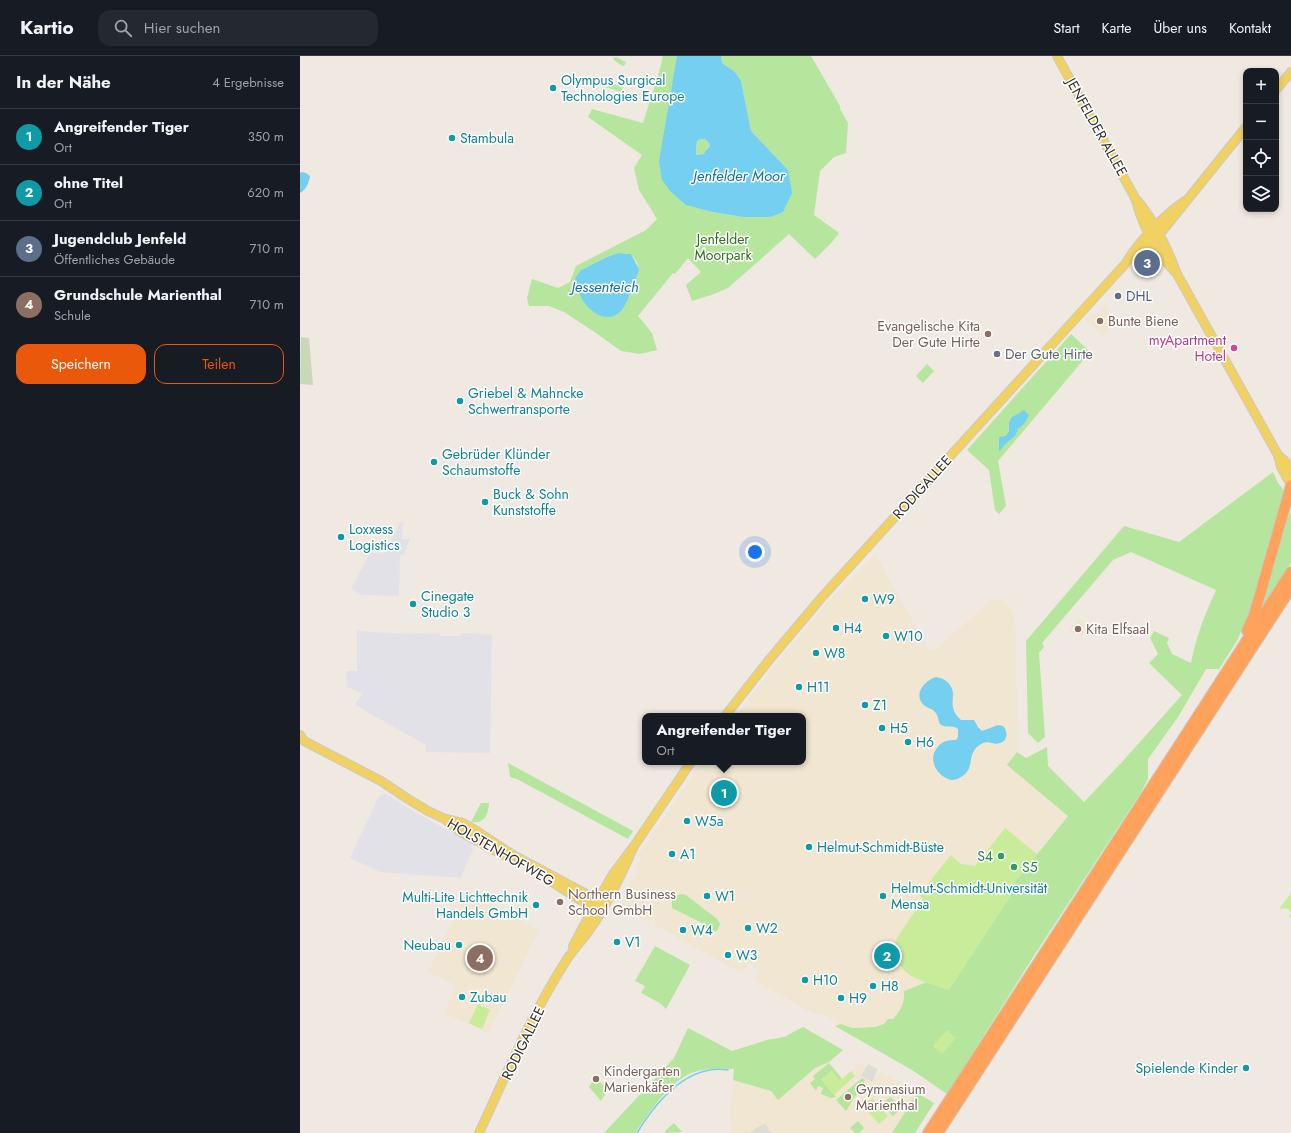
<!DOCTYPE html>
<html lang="de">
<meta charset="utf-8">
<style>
body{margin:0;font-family:Jost,sans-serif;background:#242831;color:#f1f3f6}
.controls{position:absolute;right:12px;top:12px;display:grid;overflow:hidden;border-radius:8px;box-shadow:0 2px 6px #0003}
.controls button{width:36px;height:36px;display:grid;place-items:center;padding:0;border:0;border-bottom:1px solid #363941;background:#171b24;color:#f1f3f6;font:20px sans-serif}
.you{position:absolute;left:455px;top:496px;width:14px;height:14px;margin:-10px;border:3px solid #fff;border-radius:50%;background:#1a73e8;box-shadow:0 0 0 6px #1a73e833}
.badge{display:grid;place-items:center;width:26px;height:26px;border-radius:50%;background:#ea580c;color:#fff;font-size:13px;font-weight:700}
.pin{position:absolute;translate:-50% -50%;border:2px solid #fff;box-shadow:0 1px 4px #0006}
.popup{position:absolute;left:342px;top:657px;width:164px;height:52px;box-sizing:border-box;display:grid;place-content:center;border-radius:8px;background:#171b24;filter:drop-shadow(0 1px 3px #0005);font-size:13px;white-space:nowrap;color:#9ea1a6}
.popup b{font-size:15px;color:#f1f3f6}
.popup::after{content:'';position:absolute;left:50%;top:100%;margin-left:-8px;border:8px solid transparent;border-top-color:#171b24}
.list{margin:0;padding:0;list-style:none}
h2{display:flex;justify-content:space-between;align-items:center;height:52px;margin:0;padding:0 16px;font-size:17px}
h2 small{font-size:13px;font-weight:400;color:#9ea1a6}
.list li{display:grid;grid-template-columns:26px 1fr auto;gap:12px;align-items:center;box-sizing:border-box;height:56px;padding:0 16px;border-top:1px solid #363941}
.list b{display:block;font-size:15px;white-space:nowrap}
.list p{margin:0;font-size:13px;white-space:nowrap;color:#9ea1a6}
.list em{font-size:13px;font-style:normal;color:#9ea1a6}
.actions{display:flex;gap:8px;padding:12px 16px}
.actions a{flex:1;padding:9px 0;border:1px solid #ea580c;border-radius:12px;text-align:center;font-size:14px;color:#ea580c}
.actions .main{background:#ea580c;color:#fff}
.icon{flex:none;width:22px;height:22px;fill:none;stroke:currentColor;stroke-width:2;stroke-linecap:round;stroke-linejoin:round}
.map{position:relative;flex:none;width:991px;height:1077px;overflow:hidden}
header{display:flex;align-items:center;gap:24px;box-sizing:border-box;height:56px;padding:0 20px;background:#171b24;border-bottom:1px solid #363941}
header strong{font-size:19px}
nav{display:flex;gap:22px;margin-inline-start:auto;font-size:14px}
.search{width:280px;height:36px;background:#242831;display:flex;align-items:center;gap:10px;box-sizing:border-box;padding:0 14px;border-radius:12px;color:#9ea1a6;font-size:15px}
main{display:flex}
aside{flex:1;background:#171b24}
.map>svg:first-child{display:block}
.industrial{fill:#e3e1e8}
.education{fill:#f0e6d1}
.green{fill:#b6e59e;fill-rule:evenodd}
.cemetery{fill:#c8d9b8}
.pitch{fill:#c9ec9a}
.plaza{fill:#dfdcd8}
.water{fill:#75cff0;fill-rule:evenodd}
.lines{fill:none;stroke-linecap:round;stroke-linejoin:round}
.stream{stroke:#75cff0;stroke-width:1.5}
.major-casing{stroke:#c9c9c9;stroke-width:10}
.highway-casing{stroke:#c9c9c9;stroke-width:12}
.major{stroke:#f2d163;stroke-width:8}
.highway{stroke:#ffa35c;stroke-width:10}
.culture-dot{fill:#0f9aa8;stroke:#fff;stroke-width:1.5}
.service-dot{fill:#5c6f8a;stroke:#fff;stroke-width:1.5}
.education-dot{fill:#8d6e63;stroke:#fff;stroke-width:1.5}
.hotel-dot{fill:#d1479c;stroke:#fff;stroke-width:1.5}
.worship-dot{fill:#6b7280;stroke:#fff;stroke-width:1.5}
.leisure-dot{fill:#2e9e5b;stroke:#fff;stroke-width:1.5}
.labels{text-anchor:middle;stroke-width:3;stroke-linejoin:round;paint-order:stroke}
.culture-label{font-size:14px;fill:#0d838f;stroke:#fff;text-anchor:start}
.street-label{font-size:14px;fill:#2e2e2e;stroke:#fff}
.park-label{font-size:14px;fill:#2c6e1b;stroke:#fff}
.service-label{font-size:14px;fill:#4e5e75;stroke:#fff;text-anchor:start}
.education-label{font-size:14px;fill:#785e54;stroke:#fff;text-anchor:start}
.hotel-label{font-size:14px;fill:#b23c85;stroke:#fff;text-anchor:end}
.worship-label{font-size:14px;fill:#5b616d;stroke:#fff;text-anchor:start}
.leisure-label{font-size:14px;fill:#27864d;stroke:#fff;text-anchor:end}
.water-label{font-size:15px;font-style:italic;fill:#0d6fa3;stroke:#fff}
</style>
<header>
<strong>Kartio</strong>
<div class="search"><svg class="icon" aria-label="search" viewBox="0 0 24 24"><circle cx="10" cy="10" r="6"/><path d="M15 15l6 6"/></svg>Hier suchen</div>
<nav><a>Start</a><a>Karte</a><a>Über uns</a><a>Kontakt</a></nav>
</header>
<main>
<aside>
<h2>In der Nähe<small>4 Ergebnisse</small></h2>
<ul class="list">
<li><span class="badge" style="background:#0f9aa8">1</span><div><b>Angreifender Tiger</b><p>Ort</p></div><em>350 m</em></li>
<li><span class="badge" style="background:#0f9aa8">2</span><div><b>ohne Titel</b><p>Ort</p></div><em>620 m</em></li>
<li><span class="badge" style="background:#5c6f8a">3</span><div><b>Jugendclub Jenfeld</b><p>Öffentliches Gebäude</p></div><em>710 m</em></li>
<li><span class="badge" style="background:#8d6e63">4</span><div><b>Grundschule Marienthal</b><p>Schule</p></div><em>710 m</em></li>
</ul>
<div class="actions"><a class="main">Speichern</a><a>Teilen</a></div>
</aside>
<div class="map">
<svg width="991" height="1077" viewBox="0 0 991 1077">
<rect width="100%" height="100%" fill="#efe9e1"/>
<path class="industrial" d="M101,466H103L102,483H110L104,499H100L99,540L62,539L51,533L70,497L83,498Z
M57,575L107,578L116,577L140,578V580H161V577L192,579L190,697L126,696V689L55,649L62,637L47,631L46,615H57Z
M86,738L111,754L171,787L173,794L160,822L80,816L50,802L79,740Z"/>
<path class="education" d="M805,249L810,253L809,255L810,256L807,257L815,265L803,280L785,264L790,259H796Z
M575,498L628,593L636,594L692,543L705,545L715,558L718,694L708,709L768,759L710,832L649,934L627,926L604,935L605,944L601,953L593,963H588L584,968L576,971L553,972L541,968L521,957L514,958L456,925V920L460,914L452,908L449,906L444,914L440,916L355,869V864L353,862L349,865H347L323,852L322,846L328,835L326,834L338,815L335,812L342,801L339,798L402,706H503V660H436L473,611L528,546Z
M778,563L788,572L781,581L775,576L773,578L769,574Z
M168,834L239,874L188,977L144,957L156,929L128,916Z
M529,1006L543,1022L561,1006L575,1022L580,1016L617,1037L592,1077H430L431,1061L429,1059L433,1024L471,1035L478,1043L515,1012Z"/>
<path class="green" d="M363,0H377L375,16L387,149L412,156L443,161H470L488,114L451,75L441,25L435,16L422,7L421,0H511L540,50V53L548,67L546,97L534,101L520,115L514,159L539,177L532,186L515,203L489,178L428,232L414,238L392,245L386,229L401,216L388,202L375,218L373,217L338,260L352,277L357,294L340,298L321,295L296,277L264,256L249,250H229L227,242L232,223L258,232L270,226L276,210L346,174L357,163L339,134L334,112L342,99L288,61L292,53L343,67L360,13ZM318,197L331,198L338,208L336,225L329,242L281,214L307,201Z
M316,1L326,6L325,9L323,10L315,5L313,2Z
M300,24L323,31L321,36L299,29Z
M401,83H405L409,87L410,90L406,93L404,98L396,99C396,94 398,91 397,85Z
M771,278L790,296L698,405L706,450L699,458L695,454L689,414L667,394Z
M627,308L634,315L623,327L616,320Z
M973,416L978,427L986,437L956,541L937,585L919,613H906L878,661L848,703V723L840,738L735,898L647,1038L612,1014L535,970L541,968L553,972L576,971L584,968L588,963H593C601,954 605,947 604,935L627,926L649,934L710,832L768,760L707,709L717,696L726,702L747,691L748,710L784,746L822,706L882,639L849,607L858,598L850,582L854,575L869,582L867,587L872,598L891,607C896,581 905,558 916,534L831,496L813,504L742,587L744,591L739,597L745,681L738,687L728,677L726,585L824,470L879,486Z
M991,456V507L955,562L985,465Z
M208,707L333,775L328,783L217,723L210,721Z
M181,747H189C188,759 185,768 171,766Z
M381,838L386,839L417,863L420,868L417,875L413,876L403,871L404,868L372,852V841Z
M355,890L390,909L366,953L360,947L341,937L345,930L335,925Z
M503,971L543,994L529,1006L515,1012L478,1044L471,1035L433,1024L434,1013C421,1012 406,1012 394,1016C370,1024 349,1057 335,1077H304L374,1002L388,972L432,995L467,984L484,981Z
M529,1007L542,1023L540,1025L521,1023L536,1041L531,1042L521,1038L523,1032L518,1030L516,1035L510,1027L515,1023L513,1020Z
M562,1022L565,1024L546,1055L536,1044Z
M294,1023L309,1032L301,1045L289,1031Z
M617,1037L634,1047L615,1077H592Z
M590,1041L602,1052L593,1060L582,1048Z
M558,1065L564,1072L559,1077H555L550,1072Z
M374,1067L382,1076L365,1077L366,1074Z"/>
<path class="cemetery" d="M1,281L9,282L13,329L0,328Z"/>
<path class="pitch" d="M705,772L737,798L710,832L711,840L649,934C623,925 588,920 597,882L623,843L619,839L651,799L661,808L675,810Z
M991,837V862L989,861L991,857L988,853L985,852L979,853Z
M178,948L190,954L182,973L169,967Z
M647,974L656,982L642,998L633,990Z
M532,1014L540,1025L551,1015L555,1020L534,1039L521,1023Z
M572,1042L588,1060L579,1068L563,1050Z"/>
<path class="plaza" d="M568,1008L578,1013L572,1026L561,1020Z
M465,1067L471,1077H449L452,1075Z"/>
<path class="water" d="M377,0H421L422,7L435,16L441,25L451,75L488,114L492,137L483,156L470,161H443L412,156L386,149L371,136L362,124L359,105ZM401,83H405L409,87L410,90L405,95L404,98L396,99L397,85Z
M2,116L6,117L10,120C9,127 6,134 0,137V117Z
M318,197L331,198L339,213C336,224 328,248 320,256C308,267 292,258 284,246C279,239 277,230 275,222L281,214L307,201Z
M724,354L729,359L724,368L718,373L715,380L705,388L700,395H699V381L706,380L709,375V367L711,362Z
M636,621C645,622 653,629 653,638C653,642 652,647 653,651C654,657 657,660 661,664H674L678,671L682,675L698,669L703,670C708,675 708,685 700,687C692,690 688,681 677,691C667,700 675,713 661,721C658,723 655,724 652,724C638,722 627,704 637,692C639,689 643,685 647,685C649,684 653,684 656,684L658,681V673C652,668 646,673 640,668C638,664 638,659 635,656C632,652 625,652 622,647C614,636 626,624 636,621Z"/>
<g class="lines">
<path class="stream" d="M337,1077C356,1046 387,1008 428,1014"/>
<defs>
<path id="major" d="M757,0L834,140C837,146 838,152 840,158C848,179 859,200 875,216
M976,34L991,16
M836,143C853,162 868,194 877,218L978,399L981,411L991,429
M829,204L847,191L863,174L946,71
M978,399L985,405L991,413
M425,660L469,604L522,541L826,207C838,186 864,159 885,145
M0,679L4,685L81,725L108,743L128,755L143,762L163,767L175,774L213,799L305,848
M147,765L159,775L207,801
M249,824L296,854
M273,890L290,858L313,818L334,790L391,706
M179,1077C205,1021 231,960 264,908C271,896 280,887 288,876C307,850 321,820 334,790"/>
<path id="highway" d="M947,575L954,559L963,528L991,429
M628,1077L991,516
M638,1077L991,532"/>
</defs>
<use href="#major" class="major-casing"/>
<use href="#highway" class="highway-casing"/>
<use href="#major" class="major"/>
<use href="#highway" class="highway"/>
</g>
<g class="culture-dot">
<circle cx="253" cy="32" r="4"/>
<circle cx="152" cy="82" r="4"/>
<circle cx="160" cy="345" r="4"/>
<circle cx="134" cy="406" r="4"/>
<circle cx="185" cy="446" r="4"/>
<circle cx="41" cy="481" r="4"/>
<circle cx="565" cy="543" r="4"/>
<circle cx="113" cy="548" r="4"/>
<circle cx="536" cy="572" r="4"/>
<circle cx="586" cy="580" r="4"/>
<circle cx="516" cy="597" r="4"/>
<circle cx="499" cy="631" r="4"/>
<circle cx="565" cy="649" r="4"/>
<circle cx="582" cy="672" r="4"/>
<circle cx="608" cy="686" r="4"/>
<circle cx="387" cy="765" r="4"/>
<circle cx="509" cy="791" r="4"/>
<circle cx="372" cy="798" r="4"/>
<circle cx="407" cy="840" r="4"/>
<circle cx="583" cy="840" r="4"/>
<circle cx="236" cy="849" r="4"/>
<circle cx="448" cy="872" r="4"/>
<circle cx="383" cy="874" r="4"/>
<circle cx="317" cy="886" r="4"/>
<circle cx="159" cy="889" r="4"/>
<circle cx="428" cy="899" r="4"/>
<circle cx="505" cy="924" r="4"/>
<circle cx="573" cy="930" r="4"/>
<circle cx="162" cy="941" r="4"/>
<circle cx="541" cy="942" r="4"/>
<circle cx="946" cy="1012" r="4"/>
</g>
<circle class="service-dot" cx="818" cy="240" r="4"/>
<g class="education-dot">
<circle cx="800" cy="265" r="4"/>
<circle cx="688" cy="278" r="4"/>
<circle cx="778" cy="573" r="4"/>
<circle cx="260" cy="846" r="4"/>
<circle cx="296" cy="1023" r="4"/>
<circle cx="548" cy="1041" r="4"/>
</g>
<circle class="hotel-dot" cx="934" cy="292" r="4"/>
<circle class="worship-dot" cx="697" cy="298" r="4"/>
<g class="leisure-dot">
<circle cx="701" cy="800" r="4"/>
<circle cx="714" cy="811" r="4"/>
</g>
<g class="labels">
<g class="culture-label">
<text x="261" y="29">Olympus Surgical<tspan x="261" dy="16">Technologies Europe</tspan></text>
<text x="160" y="87">Stambula</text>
<text x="168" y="342">Griebel &amp; Mahncke<tspan x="168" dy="16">Schwertransporte</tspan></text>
<text x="142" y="403">Gebrüder Klünder<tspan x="142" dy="16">Schaumstoffe</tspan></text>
<text x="193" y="443">Buck &amp; Sohn<tspan x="193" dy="16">Kunststoffe</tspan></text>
<text x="49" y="478">Loxxess<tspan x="49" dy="16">Logistics</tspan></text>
<text x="121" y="545">Cinegate<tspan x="121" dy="16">Studio 3</tspan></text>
<text x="573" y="548">W9</text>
<text x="544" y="577">H4</text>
<text x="594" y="585">W10</text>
<text x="524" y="602">W8</text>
<text x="507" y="636">H11</text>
<text x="573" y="654">Z1</text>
<text x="590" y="677">H5</text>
<text x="616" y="691">H6</text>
<text x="395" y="770">W5a</text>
<text x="517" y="796">Helmut-Schmidt-Büste</text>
<text x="380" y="803">A1</text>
<text x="591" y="837">Helmut-Schmidt-Universität<tspan x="591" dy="16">Mensa</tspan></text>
<text x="415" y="845">W1</text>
<text x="228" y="846" text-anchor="end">Multi-Lite Lichttechnik<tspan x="228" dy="16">Handels GmbH</tspan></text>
<text x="456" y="877">W2</text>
<text x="391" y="879">W4</text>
<text x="325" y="891">V1</text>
<text x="151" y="894" text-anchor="end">Neubau</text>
<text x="436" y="904">W3</text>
<text x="513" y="929">H10</text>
<text x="581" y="935">H8</text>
<text x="170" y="946">Zubau</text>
<text x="549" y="947">H9</text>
<text x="938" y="1017" text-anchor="end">Spielende Kinder</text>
</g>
<g class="street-label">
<text transform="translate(797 71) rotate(61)" y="5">JENFELDER ALLEE</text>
<text transform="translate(622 431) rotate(-48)" y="5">RODIGALLEE</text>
<text transform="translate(201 796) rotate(30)" y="5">HOLSTENHOFWEG</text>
<text transform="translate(223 987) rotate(-64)" y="5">RODIGALLEE</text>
</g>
<g class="park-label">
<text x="423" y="188">Jenfelder<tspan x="423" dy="16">Moorpark</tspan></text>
</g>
<g class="service-label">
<text x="826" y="245">DHL</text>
</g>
<g class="education-label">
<text x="808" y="270">Bunte Biene</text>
<text x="680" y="275" text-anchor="end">Evangelische Kita<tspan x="680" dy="16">Der Gute Hirte</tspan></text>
<text x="786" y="578">Kita Elfsaal</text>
<text x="268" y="843">Northern Business<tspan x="268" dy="16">School GmbH</tspan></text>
<text x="304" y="1020">Kindergarten<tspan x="304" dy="16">Marienkäfer</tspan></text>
<text x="556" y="1038">Gymnasium<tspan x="556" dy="16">Marienthal</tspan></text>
</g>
<g class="hotel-label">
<text x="926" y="289">myApartment<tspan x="926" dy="16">Hotel</tspan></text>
</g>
<g class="worship-label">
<text x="705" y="303">Der Gute Hirte</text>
</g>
<g class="leisure-label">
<text x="693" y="805">S4</text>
<text x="722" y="816" text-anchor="start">S5</text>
</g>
<g class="water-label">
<text x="439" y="125">Jenfelder Moor</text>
<text x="305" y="236">Jessenteich</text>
</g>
</g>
</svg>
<div class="controls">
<button>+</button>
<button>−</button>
<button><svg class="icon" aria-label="locate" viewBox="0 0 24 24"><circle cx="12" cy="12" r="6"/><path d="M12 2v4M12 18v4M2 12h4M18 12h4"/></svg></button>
<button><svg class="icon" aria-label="layers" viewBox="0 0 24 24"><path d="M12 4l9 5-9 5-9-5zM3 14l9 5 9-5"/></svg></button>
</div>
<div class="you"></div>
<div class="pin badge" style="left:424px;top:737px;background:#0f9aa8">1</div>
<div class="popup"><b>Angreifender Tiger</b>Ort</div>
<div class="pin badge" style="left:587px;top:900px;background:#0f9aa8">2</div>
<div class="pin badge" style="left:847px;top:207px;background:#5c6f8a">3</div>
<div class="pin badge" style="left:180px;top:902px;background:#8d6e63">4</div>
</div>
</main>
